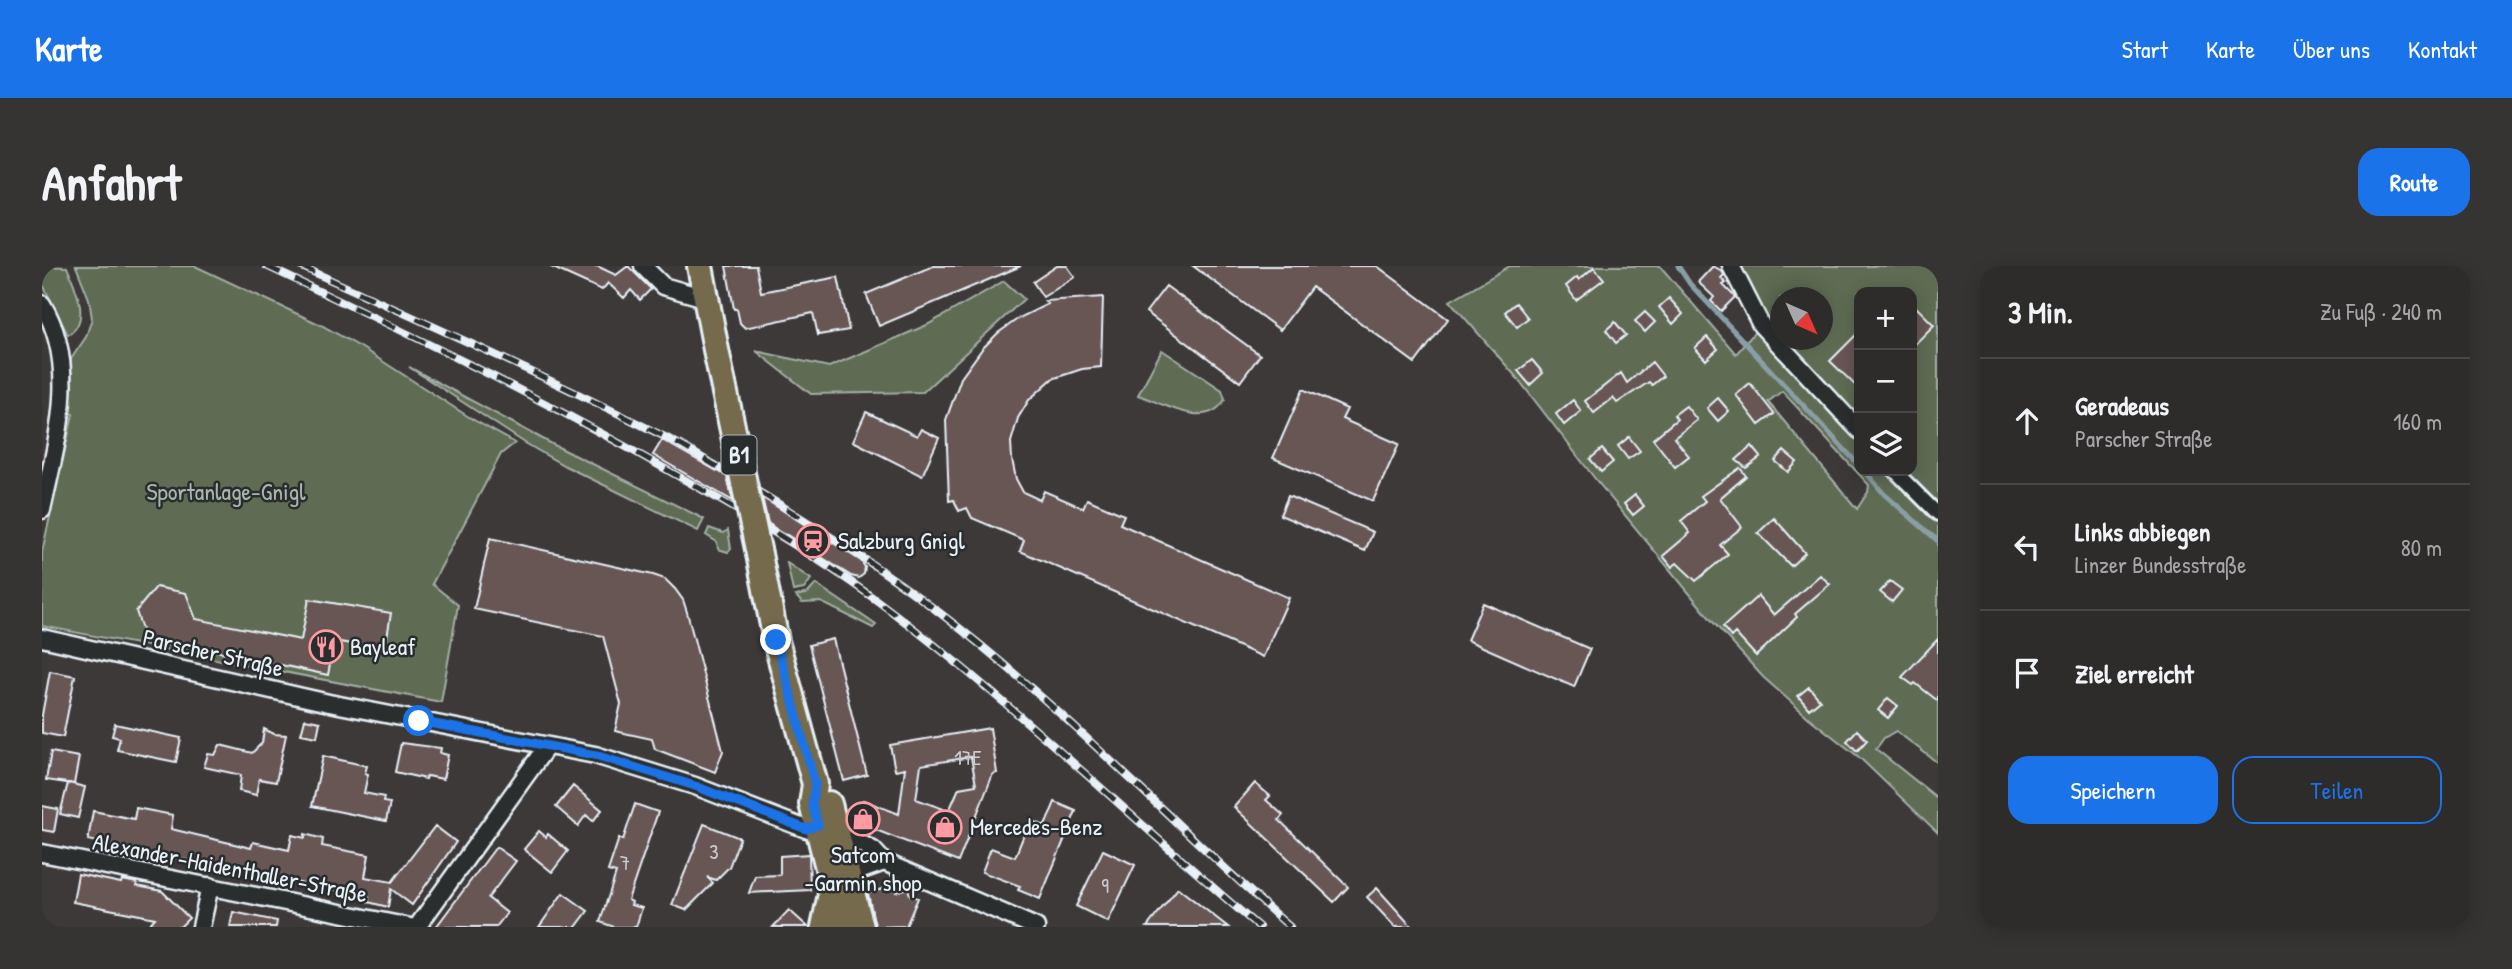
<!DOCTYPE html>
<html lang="de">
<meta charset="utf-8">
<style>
body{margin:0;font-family:"Patrick Hand",sans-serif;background:#363333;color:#f1f3f6}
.controls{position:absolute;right:21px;top:21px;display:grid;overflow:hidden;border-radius:14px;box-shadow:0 4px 18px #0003}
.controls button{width:63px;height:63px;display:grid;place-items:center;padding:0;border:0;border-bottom:2px solid #494747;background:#2e2b2b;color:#f1f3f6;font:35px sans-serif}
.compass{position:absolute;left:1728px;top:21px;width:63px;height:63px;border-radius:50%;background:#2e2b2b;box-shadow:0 4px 18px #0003;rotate:135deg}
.stop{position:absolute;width:21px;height:21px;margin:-16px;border:5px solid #1a73e8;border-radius:50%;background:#fff}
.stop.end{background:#1a73e8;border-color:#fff;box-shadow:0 2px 7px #0008}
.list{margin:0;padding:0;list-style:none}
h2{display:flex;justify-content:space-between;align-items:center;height:91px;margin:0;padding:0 28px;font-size:30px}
h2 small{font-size:23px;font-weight:400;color:#a7a7a9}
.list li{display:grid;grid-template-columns:46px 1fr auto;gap:21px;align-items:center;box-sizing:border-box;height:126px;padding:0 28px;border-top:2px solid #494747}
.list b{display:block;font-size:26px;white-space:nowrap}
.list p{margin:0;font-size:23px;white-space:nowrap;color:#a7a7a9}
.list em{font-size:23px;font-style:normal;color:#a7a7a9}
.actions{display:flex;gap:14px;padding:21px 28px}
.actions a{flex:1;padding:16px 0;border:2px solid #1a73e8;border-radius:21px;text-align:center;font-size:24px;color:#1a73e8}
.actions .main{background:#1a73e8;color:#fff}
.icon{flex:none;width:38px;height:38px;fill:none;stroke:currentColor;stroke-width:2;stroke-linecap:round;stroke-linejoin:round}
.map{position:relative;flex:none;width:1896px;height:661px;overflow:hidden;border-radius:21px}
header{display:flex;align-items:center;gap:42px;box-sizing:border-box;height:98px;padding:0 35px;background:#1a73e8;color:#fff}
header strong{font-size:33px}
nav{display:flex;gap:38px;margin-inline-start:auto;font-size:24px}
.intro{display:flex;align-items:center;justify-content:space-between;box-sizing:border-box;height:168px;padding:0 42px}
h1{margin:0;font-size:49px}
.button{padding:18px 32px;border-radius:21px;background:#1a73e8;color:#fff;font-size:24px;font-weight:700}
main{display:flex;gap:42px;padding:0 42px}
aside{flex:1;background:#2e2b2b;border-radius:21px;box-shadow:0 4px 18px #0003}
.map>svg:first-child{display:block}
.green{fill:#5e6c53;stroke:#a3aea6;stroke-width:2;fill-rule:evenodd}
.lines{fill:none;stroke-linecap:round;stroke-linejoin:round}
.stream{stroke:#8a9ea6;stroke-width:5}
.building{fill:#685654;stroke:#e8f1f8;stroke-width:2;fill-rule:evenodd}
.pedestrian-casing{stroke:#e8f1f8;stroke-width:18}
.minor-casing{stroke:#e8f1f8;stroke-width:21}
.primary-casing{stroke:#e8f1f8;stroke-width:30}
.pedestrian{stroke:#2a2d2e;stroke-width:12}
.minor{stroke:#2a2d2e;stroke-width:16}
.primary{stroke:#756b4b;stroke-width:24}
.rail-casing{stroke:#e8f1f8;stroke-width:8}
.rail{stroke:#2a2d2e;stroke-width:5;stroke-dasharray:16;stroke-linecap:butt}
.primary-bridge-casing{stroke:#e8f1f8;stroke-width:30;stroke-linecap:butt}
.primary-bridge{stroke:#756b4b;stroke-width:24}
.route{stroke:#1a73e8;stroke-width:9}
.labels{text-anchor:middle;stroke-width:5;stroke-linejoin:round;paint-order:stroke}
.number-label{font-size:21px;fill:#c8cacf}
.shield{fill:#2a2d2e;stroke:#afb6bb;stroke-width:2}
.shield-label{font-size:23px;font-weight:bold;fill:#e8f1f8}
.park-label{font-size:24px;fill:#aab5ae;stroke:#2a2d2e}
.poi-label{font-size:24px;fill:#e8f1f8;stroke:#2a2d2e;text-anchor:start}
.street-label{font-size:24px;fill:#e8f1f8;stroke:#2a2d2e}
</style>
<header>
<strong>Karte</strong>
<nav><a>Start</a><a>Karte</a><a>Über uns</a><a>Kontakt</a></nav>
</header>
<div class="intro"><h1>Anfahrt</h1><a class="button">Route</a></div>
<main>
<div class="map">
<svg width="1896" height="661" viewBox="0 0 1896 661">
<rect width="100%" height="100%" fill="#3d3939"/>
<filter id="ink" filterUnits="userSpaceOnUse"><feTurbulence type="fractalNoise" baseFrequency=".0143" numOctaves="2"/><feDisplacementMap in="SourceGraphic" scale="14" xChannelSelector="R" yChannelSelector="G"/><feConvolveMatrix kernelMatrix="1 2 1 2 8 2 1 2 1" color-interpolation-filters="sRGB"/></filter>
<g filter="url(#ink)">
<path class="green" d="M0,0L25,1C33,21 50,55 26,69L0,17Z
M34,0H153L279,59L320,82L430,153L473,177L459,188L390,318L416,339L399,436L0,360V286L31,148L26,147L30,122L29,93L44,71L50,52L47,33Z
M1468,0H1618L1694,88L1719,59L1683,0H1896V497L1854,465L1842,472L1834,483L1894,531L1896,530V567L1818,492L1767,452L1721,411L1671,356L1554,214L1476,113L1408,35ZM1817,26H1870V205H1817ZM1738,32H1780V74H1738ZM1740,125L1827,219L1826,226L1815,243L1726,136Z
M962,15L982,33L881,126L769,128L714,85L787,101L885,59Z
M1120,84L1180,124L1183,133C1166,165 1122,138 1096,129Z
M367,101L510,178L662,253L656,265L523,200L483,177Z
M667,262L681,267L686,264L689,283L686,286L676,283L675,276L664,269Z
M745,297L769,313L762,323L751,325Z
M774,318L834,359L831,362L779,336L760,337L754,330L766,327Z"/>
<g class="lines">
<path class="stream" d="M1636,0L1648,18L1817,199
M1823,205L1842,228L1896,275"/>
</g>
<path class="building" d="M507,0H555L574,9L586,0L609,23L598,34L589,24L582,32L566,17L560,24Z
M684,0H714L719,26L796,11L807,64L776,69L771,47L703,62L698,57L695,43H692Z
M891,0H979L837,60L824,28Z
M1015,0H1025L1033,11L1001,31L991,16Z
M1151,0H1335L1406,53L1373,97L1270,21L1238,64Z
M1671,0L1680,5L1682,9L1679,12L1684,17L1681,19L1693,31L1679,45L1669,35L1672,31L1656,16Z
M1552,1L1562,13L1534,34L1524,20L1535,11L1537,14Z
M1124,20L1218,89L1198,116L1104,46Z
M1061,31L1059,101L1040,103L1010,113L987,134L976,152L969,176L970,193L974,213L981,226L998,234L1002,225L1041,242L1045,233L1082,249L1078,258L1247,332L1221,391L978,285L982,274L930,252L925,242L917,245L912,234L907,235L904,154L919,112L940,83L956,67L977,52L1006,38L1003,35Z
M1627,32L1641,48L1631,58L1617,41Z
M1474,37L1486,52L1475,61L1463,46Z
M1870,37L1892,59L1870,81Z
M1603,46L1613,56L1603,66L1593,55Z
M1573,56L1584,69L1574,77L1564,64Z
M1817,66V123L1788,95Z
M1665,71L1676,83L1664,94L1653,82Z
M1490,94L1501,107L1488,119L1476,105Z
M1610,96L1621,110L1610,119L1607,116L1575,137L1571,132L1552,147L1543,135L1579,107L1585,117Z
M1708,117L1732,148L1717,159L1694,129Z
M1261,123L1305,143L1300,153L1357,178L1331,235L1231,192Z
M1676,132L1687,145L1676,155L1665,142Z
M1531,134L1539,145L1522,159L1514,148Z
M1644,140L1655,154L1632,172L1647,190L1633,201L1611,173L1635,153L1632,149Z
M824,146L875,170L879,163L897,172L880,210L811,175Z
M1587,171L1598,185L1586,193L1576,180Z
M620,174L675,205L682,206L685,211L691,235L611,189Z
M1710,180L1719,191L1704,202L1694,194Z
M1560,183L1571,196L1559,206L1548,193Z
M1742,185L1755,196L1746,206L1733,195Z
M1698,202L1704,210L1678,232L1700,261L1678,279L1686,288L1654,315L1635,297L1630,301L1621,290L1648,267L1639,255L1663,235L1659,230Z
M1593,229L1602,240L1591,249L1582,238Z
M1246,230L1331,266L1323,285L1238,249Z
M720,231L819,295L823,301L822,308L817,312L809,310L745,269L735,267L734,263L726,257Z
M1732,252L1763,287L1749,300L1716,267Z
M448,272L611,309L623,313L633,323L641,334L645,346L681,485L673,506L613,483L610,473L573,465L579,438L561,370L432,343Z
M1778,309L1788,318L1753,348L1755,351L1714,390L1693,367L1689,371L1681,361L1716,330L1732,349Z
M1848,315L1860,324L1850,336L1838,326Z
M114,321L144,327L154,353L259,374L267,333L349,347L343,384L292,375L286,409L136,377L133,381L103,373L94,345Z
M1441,337L1548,383L1532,421L1425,374Z
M791,373L825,509L802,515L767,379Z
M1896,373V435L1873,417L1871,419L1860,411Z
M8,405L33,410L21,471L0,467V449Z
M1767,421L1778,434L1767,443L1756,430Z
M1846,432L1856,440L1846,452L1836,444Z
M263,453L278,456L275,471L259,468Z
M73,458L139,472L134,496L75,484L78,472L70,470Z
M948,462L955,507L951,508L916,596L813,556L821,534L857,548L863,502L853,504L848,479ZM929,491L934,519L917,522L907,545L874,533L879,499Z
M222,463L232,468L244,469L234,516L217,513L214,529L197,525L199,509L162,501L166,488L173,489L178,479L210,487L220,477Z
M1815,464L1825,474L1815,485L1805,475Z
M359,477L399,482L398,487L406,489L401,513L385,510L384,513L353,506Z
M9,486L37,491L32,518L4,514Z
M281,490L325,500L323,507L326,508L322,527L342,531L341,536L348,537L344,555L270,540Z
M26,517L43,521L36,552L18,548Z
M1213,517L1228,530L1224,534L1241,549L1237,554L1306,621L1292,636L1192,541Z
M531,520L560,544L551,555L544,549L536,560L514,541Z
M1013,536L1034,545L998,633L976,624L978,620L940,606L949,582L973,591L988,554L1003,560Z
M593,538L616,546L586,634L590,636L589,639L600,642L594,661H572L558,656L574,607L566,605L577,572L581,574Z
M0,540L16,543L12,566L0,564Z
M94,542L131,549L129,563L209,582L211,576L247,584L250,569L263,572V568L281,573L280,580L327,589L323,611L350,616L393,560L414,576L370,639L349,623L346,641L326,636L327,631L123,590L100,588L99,596L85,593L87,583L46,574L51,545L92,553Z
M662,558L698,572L687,601L674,614L665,611L671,617L644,644L630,639Z
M497,565L504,571L506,568L526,585L510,606L482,583Z
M454,581L474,595L446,632L465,647L454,661H394Z
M1061,584L1093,599L1066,656L1034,640Z
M767,588L768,624L707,627L713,610L738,609V590Z
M36,608L79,617L80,614L95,617V620L120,625L147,652L138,661H105L113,652L31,636Z
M852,620L854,626L866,622L868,629L876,632L864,660L833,661L826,627Z
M1136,622L1186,661H1105Z
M1335,622L1370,661H1353L1325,631Z
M521,627L546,645L534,661H497Z
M747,644L766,661H731Z
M191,646L235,655L234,661H188Z"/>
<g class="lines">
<defs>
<path id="pedestrian" d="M1853,205L1896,248"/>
<path id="minor" d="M601,0L621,20L663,32
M1689,0L1719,59L1817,164
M0,38C38,100 14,178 0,244
M0,372L287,437L553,489L653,520L764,563L776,559
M794,564L831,584L842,596L994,661
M0,587L368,661
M806,609L842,596
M159,661L168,620
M375,661L505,480"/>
<path id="primary" d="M658,0L675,89
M717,288L734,375L773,518L770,538L791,622L803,661
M787,538L819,661
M782,661L790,623"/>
</defs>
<use href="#pedestrian" class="pedestrian-casing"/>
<use href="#minor" class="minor-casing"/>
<use href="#primary" class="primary-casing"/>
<use href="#pedestrian" class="pedestrian"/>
<use href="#minor" class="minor"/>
<use href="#primary" class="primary"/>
<defs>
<path id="rail" d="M224,0C360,64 496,130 627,205C699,245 770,287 837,336C971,436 1090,553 1217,661
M258,0C382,56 508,112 629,174C654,187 678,203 702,217C769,257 835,299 898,347C1023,442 1130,558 1248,661"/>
</defs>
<use href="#rail" class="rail-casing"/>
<use href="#rail" class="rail"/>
<defs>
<path id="primary-bridge" d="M675,89L717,288"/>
</defs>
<use href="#primary-bridge" class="primary-bridge-casing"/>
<use href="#primary-bridge" class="primary-bridge"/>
</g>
</g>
<g class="lines" filter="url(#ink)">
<path class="route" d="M377,455L553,489L653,520L764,563L776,559L770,538L773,518L734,374"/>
</g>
<defs>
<symbol id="station-ring" viewBox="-11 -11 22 22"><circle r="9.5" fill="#2a2d2e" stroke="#ff9aa2" stroke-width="1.5"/><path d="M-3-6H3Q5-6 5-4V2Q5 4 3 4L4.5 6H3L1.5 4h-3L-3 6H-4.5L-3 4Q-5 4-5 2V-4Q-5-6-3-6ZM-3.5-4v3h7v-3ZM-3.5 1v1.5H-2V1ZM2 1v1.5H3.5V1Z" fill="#ff9aa2"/></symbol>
<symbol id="restaurant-ring" viewBox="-11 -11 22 22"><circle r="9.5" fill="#2a2d2e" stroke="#ff9aa2" stroke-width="1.5"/><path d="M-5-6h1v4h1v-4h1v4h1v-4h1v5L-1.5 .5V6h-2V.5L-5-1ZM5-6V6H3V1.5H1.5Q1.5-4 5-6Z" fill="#ff9aa2"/></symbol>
<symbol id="shop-ring" viewBox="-11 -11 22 22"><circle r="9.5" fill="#2a2d2e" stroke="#ff9aa2" stroke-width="1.5"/><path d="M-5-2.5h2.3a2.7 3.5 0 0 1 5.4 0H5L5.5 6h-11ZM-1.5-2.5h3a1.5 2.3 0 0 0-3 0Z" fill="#ff9aa2"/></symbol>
</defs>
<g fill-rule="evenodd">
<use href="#station-ring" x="752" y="256" width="38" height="38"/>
<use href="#restaurant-ring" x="265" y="362" width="38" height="38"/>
<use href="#shop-ring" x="802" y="534" width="38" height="38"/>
<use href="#shop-ring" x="884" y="542" width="38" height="38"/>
</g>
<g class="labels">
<g class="number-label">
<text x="926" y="499">17E</text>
<text x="672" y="593">3</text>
<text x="583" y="604">7</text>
<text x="1063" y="627">9</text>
</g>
<rect class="shield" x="679.5" y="169.5" width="35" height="39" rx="5"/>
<g class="shield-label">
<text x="697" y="197">B1</text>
</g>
<g class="park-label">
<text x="184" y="234">Sportanlage-Gnigl</text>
</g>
<g class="poi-label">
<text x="796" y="283">Salzburg Gnigl</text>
<text x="308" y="389">Bayleaf</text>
<text x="928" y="569">Mercedes-Benz</text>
<text x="821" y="597" text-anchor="middle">Satcom<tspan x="821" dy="28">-Garmin shop</tspan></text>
</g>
<g class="street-label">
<text transform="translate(171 387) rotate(13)" y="8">Parscher Straße</text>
<text transform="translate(188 602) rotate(11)" y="8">Alexander-Haidenthaller-Straße</text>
</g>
</g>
</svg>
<div class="controls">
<button>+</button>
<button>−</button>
<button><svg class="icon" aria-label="layers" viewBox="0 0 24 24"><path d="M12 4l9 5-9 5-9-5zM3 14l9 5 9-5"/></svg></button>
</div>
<svg class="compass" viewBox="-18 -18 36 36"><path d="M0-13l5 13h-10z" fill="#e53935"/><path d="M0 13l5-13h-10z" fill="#a7a7a9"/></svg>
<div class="stop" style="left:377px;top:455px"></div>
<div class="stop end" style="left:734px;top:374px"></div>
</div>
<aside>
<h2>3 Min.<small>Zu Fuß · 240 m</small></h2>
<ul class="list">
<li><svg class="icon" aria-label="ahead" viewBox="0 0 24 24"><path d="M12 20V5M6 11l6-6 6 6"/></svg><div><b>Geradeaus</b><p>Parscher Straße</p></div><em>160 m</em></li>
<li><svg class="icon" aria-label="left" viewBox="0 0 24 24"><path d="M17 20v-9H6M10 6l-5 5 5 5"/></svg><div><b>Links abbiegen</b><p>Linzer Bundesstraße</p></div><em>80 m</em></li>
<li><svg class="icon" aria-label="arrive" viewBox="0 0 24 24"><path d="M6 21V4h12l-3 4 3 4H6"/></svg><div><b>Ziel erreicht</b></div></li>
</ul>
<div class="actions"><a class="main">Speichern</a><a>Teilen</a></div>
</aside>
</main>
